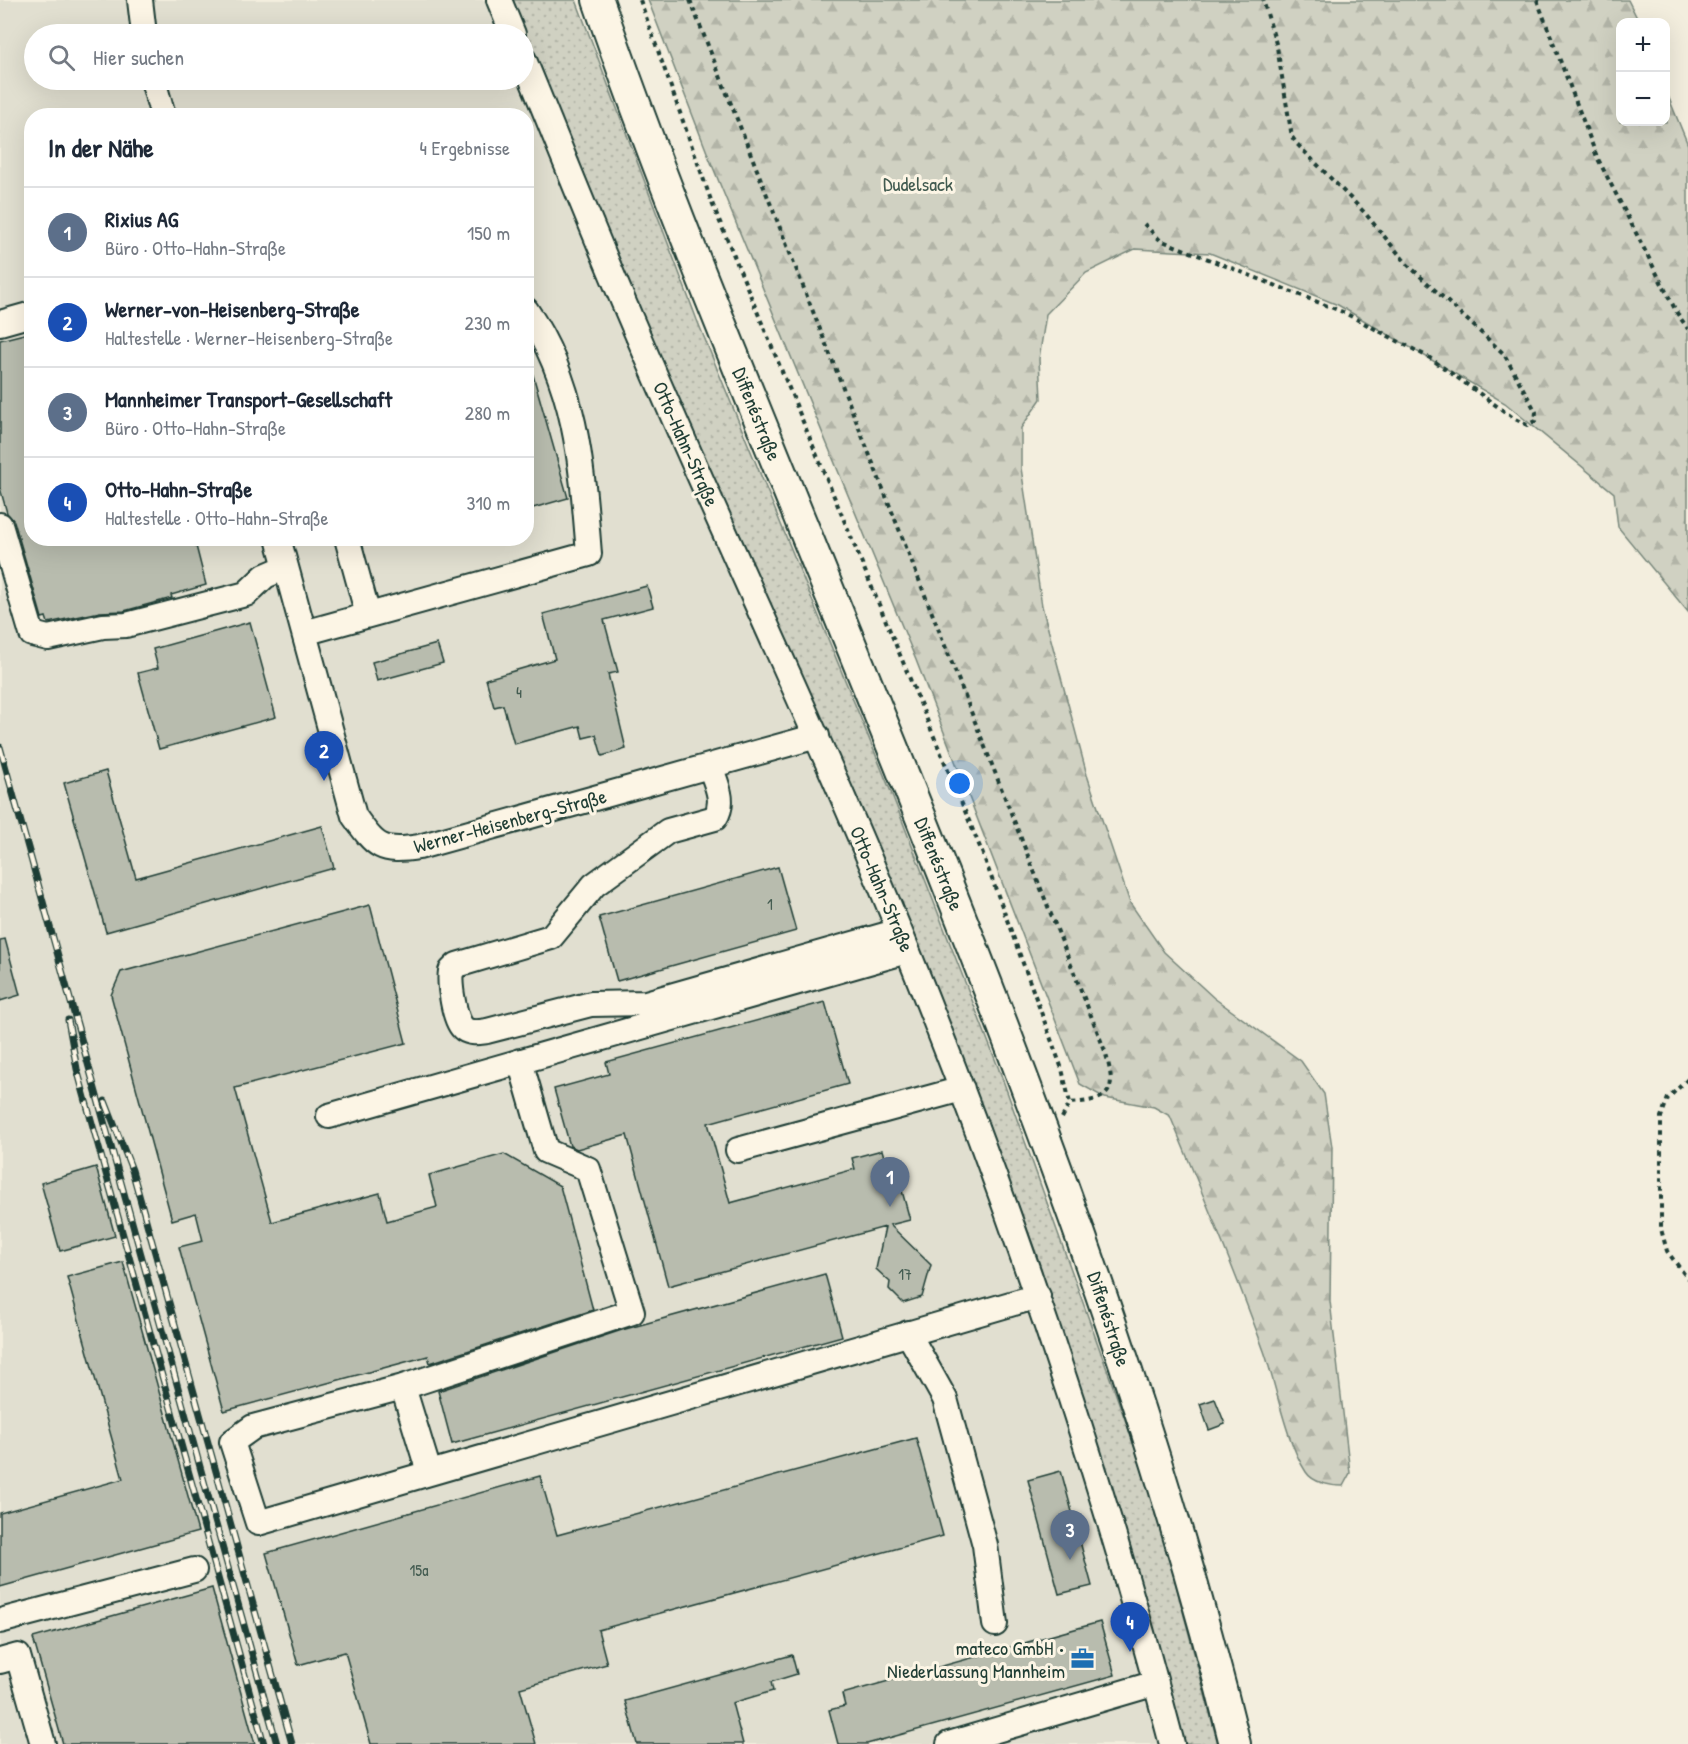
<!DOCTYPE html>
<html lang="de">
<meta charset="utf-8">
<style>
body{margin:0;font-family:"Patrick Hand",sans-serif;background:#f6f6f7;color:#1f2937}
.controls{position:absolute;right:18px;top:18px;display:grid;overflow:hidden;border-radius:12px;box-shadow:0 6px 24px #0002}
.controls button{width:54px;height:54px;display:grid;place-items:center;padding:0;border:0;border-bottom:2px solid #e0e1e3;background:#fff;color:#1f2937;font:30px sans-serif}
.you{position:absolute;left:960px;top:784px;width:21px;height:21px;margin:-15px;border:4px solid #fff;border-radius:50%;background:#1a73e8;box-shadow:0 0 0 9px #1a73e833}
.badge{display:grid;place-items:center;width:39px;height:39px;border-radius:50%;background:#b45309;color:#fff;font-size:20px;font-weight:700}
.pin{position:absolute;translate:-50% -50px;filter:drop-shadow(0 2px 3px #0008)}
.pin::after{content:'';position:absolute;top:32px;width:21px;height:18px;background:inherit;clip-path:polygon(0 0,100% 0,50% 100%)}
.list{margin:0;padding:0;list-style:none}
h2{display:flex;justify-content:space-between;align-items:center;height:78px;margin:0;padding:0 24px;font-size:26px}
h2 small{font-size:20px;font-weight:400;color:#747a83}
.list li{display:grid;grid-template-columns:39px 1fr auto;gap:18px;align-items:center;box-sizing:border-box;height:90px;padding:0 24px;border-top:2px solid #e0e1e3}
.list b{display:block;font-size:22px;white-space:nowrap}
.list p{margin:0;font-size:20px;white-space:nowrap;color:#747a83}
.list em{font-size:20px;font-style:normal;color:#747a83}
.icon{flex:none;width:33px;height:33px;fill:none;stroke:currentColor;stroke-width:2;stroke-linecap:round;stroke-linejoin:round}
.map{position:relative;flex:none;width:1688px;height:1744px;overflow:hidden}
.search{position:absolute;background:#fff;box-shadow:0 6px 24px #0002;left:24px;top:24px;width:510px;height:66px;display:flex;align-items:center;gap:15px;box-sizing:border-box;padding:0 21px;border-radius:33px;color:#747a83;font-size:22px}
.panel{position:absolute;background:#fff;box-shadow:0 6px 24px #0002;left:24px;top:108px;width:510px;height:438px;border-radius:24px}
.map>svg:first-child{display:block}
.built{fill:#e1dfd0;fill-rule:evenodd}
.grass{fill:url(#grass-dots);stroke:#78877b;stroke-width:1.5}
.forest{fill:url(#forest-firs);stroke:#78877b;stroke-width:1.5}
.building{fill:#b8bcae;stroke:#1f3d34;stroke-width:1.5}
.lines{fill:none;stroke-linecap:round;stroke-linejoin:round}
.minor-casing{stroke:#1f3d34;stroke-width:28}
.major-casing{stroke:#1f3d34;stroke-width:34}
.path{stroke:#1f3d34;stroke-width:4;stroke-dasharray:4.5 4.5;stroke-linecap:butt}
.minor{stroke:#fcf5e5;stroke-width:24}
.major{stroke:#fcf5e5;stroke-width:30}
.rail-casing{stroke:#1f3d34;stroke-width:7}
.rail{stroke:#fcf5e5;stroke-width:4.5;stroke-dasharray:14;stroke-linecap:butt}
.labels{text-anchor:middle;stroke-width:6;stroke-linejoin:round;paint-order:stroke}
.number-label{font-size:16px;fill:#455d52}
.park-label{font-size:20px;fill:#425b50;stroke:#fcf5e5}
.street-label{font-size:20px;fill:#1f3d34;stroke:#fcf5e5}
.poi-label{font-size:20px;fill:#1f3d34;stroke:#fcf5e5;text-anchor:end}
</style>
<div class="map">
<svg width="1688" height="1744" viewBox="0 0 1688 1744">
<defs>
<pattern id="grass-dots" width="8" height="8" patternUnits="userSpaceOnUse" patternTransform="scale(1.5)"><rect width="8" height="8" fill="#d0d1c2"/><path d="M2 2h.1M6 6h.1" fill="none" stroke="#b2b4a7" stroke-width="1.8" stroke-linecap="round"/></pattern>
<pattern id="forest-firs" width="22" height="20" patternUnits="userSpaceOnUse" patternTransform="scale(1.5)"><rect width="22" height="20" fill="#d0d1c2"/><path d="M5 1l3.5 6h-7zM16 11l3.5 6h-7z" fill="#b2b4a7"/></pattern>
</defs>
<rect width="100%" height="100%" fill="#f3eede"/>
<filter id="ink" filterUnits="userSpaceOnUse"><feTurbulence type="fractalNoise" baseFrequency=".0167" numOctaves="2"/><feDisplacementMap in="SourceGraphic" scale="12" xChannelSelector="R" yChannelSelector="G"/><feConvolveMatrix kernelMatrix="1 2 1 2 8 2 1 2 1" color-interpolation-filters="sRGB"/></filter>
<g filter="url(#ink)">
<path class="built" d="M0,0H509L522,34H34V80H524V38L788,650L857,797L998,1151L1036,1253L1108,1477L1183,1744H0ZM32,116H526V538H32Z"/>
<path class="grass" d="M509,0H576L697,320L891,792L1000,1072L1132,1439L1162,1532L1218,1744H1183L1108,1477L1036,1253L998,1151L857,797L788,650L623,273Z"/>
<path class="forest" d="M648,0H1628L1639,22H1620V122H1666V91L1688,145V612L1618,527L1614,493L1505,403L1338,305L1210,253L1135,249L1086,273L1046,314L1039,359L1041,399L1021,428V468L1042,606L1087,775L1130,903L1164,952L1214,998L1301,1061L1324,1094L1332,1147L1330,1301L1350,1473L1343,1486C1331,1486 1313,1483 1306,1472C1285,1439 1277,1388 1264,1351C1235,1271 1203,1194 1170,1116L1154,1107L1105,1098L1080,1084L916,660L710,160Z"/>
<path class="building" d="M32,332V538H194L206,585L171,595L172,598L124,611L100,612L48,623L46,617L42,618L14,521L7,513L0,488V340Z
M531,368L568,498L526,510V369Z
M647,586L653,607L604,620L618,672L608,674L626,749L602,756L596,735L583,738L580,726L514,744L503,705L494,707L486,679L555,659L543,614Z
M250,622L276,717L159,749L138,673L158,668L153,649Z
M437,644L443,663L377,681L372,662Z
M106,771L136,878L322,826L334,868L106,932L64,783Z
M778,867L796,931L617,981L599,917Z
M370,905L406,1043L235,1088L272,1222L380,1193L387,1221L437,1207L429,1175L504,1154L560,1186L593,1310L430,1363L428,1356L224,1411L179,1247L203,1241L196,1213L172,1220L111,995L121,972Z
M5,939L20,995L0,1001V940Z
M825,1002L848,1084L708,1123L730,1203L855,1169L852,1158L882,1150L885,1160L893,1158L910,1220L890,1225L931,1265L922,1297L903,1303L889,1289L890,1282L876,1269L885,1227L668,1286L627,1135L577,1149L570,1146L554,1089L609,1074L606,1062Z
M96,1167L115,1236L60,1251L41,1183Z
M123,1262L198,1532L0,1587V1513L123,1479L67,1277Z
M825,1274L842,1336L452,1444L438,1391L622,1330Z
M1215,1399L1225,1424L1209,1430L1200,1404Z
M916,1438L943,1536L598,1630L607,1664L520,1688L536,1744H371L345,1652L298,1665L266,1553L540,1476L557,1535Z
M1061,1471L1092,1586L1059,1594L1028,1480Z
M212,1588L255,1744H63L33,1638Z
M1100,1622L1115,1675L867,1744H838L829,1710L845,1706L842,1694Z
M792,1655L797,1674L771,1682L773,1691L732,1703L743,1744H637L625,1701Z"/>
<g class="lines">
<defs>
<path id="minor" d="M140,0L144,34
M499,0L513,34
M524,60C563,155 601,251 642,345C729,548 825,747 908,952C1012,1210 1102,1474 1172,1744
M153,80L163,116
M0,323L32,314
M0,525L32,634L48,638L103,626L126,625L246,594L265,576L286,567
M278,538L354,816C376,847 381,853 419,847L817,736
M347,538L368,615
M304,633L589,554C582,467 577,385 526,310
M710,766C716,784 726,801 715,818L668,831L594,885L551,937L457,965L451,971C449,983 454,1022 464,1029C471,1034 480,1032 487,1031L591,1004L646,1003L899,931
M329,1116L907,951
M738,1150L962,1089
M908,1333L945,1399L985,1545L995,1624
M403,1387L253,1427L232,1442L258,1523L1038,1296
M429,1472L403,1387L632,1312L588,1169L546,1151L520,1061
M0,1621L194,1570
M0,1661L18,1656L43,1744
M949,1744L1156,1683"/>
<path id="major" d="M598,0C659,177 731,349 801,522C964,923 1132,1323 1235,1744"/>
</defs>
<use href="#minor" class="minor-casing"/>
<use href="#major" class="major-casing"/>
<path class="path" d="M640,0L712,203L982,852L1062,1069L1070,1103L1062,1118
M690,0L1105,1051C1117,1092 1113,1100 1070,1103
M1537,0L1597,157L1677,313L1688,329
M1144,224L1160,240L1343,312L1430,358L1515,419L1527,425L1535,421L1536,412L1504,354L1408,265L1364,212L1297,144L1292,137L1277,47L1263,0
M1688,1079L1668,1098L1661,1117V1229L1667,1251L1688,1279"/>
<use href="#minor" class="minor"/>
<use href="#major" class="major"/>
<defs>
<path id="rail" d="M0,747L277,1744
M68,1020L77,1069L264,1744
M105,1101L132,1170L292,1744"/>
</defs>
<use href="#rail" class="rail-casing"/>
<use href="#rail" class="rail"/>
</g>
</g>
<defs>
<symbol id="office-bare" viewBox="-9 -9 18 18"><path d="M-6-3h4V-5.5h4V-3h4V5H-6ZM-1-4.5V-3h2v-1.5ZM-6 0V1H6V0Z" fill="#1f6fb2" stroke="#fcf5e5" stroke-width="2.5" paint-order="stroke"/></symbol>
</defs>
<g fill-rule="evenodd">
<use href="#office-bare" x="1066" y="1642" width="33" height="33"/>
</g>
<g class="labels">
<g class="number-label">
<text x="519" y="698">4</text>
<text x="770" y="910">1</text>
<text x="905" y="1280">17</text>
<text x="419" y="1576">15a</text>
</g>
<g class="park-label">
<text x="918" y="191">Dudelsack</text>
</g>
<g class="street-label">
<text transform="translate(757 414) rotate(68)" y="7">Diffenéstraße</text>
<text transform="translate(686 444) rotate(66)" y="7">Otto-Hahn-Straße</text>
<text transform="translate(510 821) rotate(-15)" y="7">Werner-Heisenberg-Straße</text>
<text transform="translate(939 864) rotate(68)" y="7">Diffenéstraße</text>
<text transform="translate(882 889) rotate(67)" y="7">Otto-Hahn-Straße</text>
<text transform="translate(1109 1319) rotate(72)" y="7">Diffenéstraße</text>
</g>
<g class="poi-label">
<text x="1065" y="1655">mateco GmbH •<tspan x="1065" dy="23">Niederlassung Mannheim</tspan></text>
</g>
</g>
</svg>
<div class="controls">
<button>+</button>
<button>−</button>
</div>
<div class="you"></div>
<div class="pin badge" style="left:890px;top:1207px;background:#5c6f8a">1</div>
<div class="pin badge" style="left:324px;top:781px;background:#1a4fb4">2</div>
<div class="pin badge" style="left:1070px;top:1560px;background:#5c6f8a">3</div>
<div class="pin badge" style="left:1130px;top:1652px;background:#1a4fb4">4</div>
<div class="search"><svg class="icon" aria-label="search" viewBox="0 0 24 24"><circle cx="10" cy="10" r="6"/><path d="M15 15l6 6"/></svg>Hier suchen</div>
<section class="panel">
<h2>In der Nähe<small>4 Ergebnisse</small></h2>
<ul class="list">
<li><span class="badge" style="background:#5c6f8a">1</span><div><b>Rixius AG</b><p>Büro · Otto-Hahn-Straße</p></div><em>150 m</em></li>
<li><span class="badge" style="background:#1a4fb4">2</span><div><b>Werner-von-Heisenberg-Straße</b><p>Haltestelle · Werner-Heisenberg-Straße</p></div><em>230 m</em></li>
<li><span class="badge" style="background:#5c6f8a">3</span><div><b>Mannheimer Transport-Gesellschaft</b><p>Büro · Otto-Hahn-Straße</p></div><em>280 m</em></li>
<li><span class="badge" style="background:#1a4fb4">4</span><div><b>Otto-Hahn-Straße</b><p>Haltestelle · Otto-Hahn-Straße</p></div><em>310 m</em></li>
</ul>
</section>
</div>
